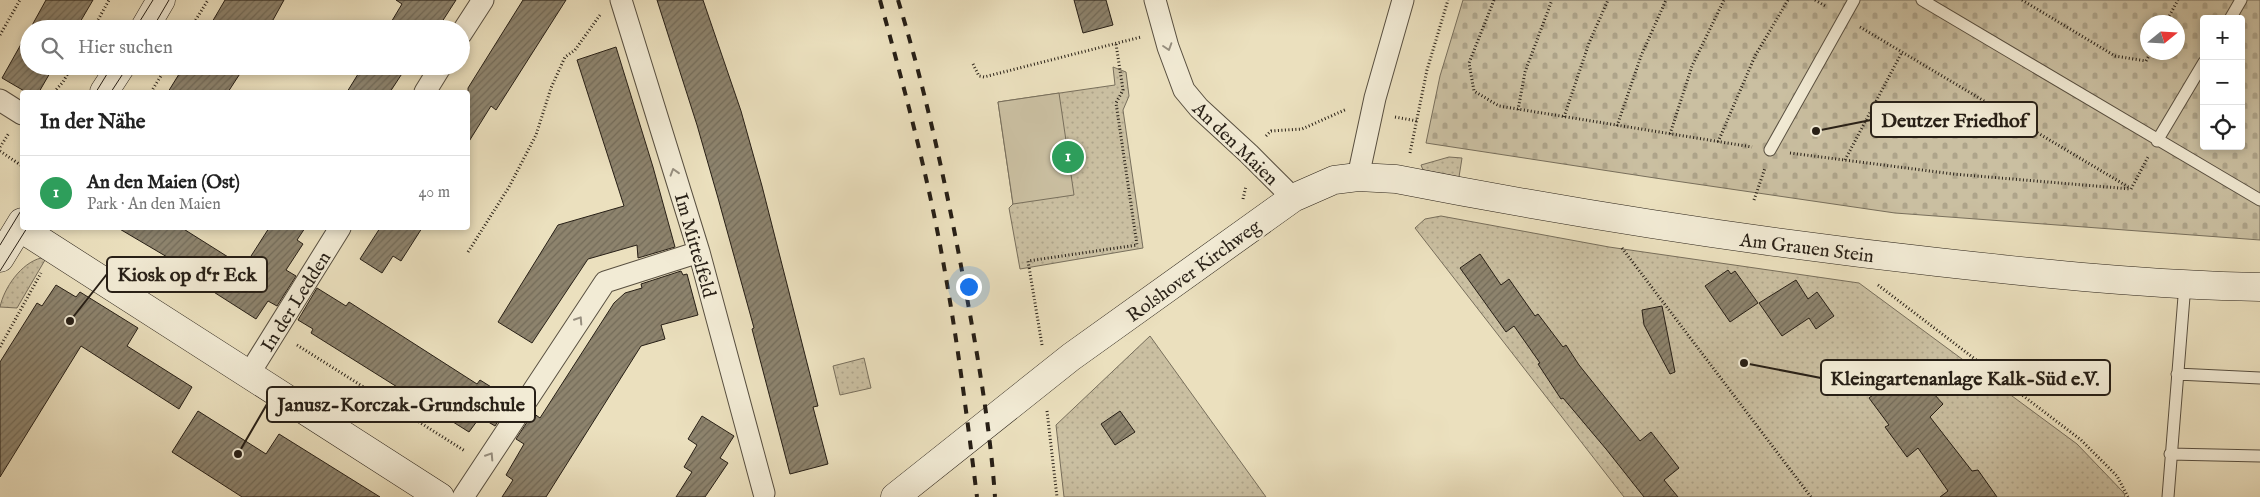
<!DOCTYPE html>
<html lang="de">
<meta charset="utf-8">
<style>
body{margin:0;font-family:"IM FELL English",serif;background:#f2f2f2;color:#222}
.controls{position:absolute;right:15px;top:15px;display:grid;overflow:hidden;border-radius:5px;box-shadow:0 2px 8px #0003}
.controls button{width:45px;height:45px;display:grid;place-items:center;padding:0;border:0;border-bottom:1px solid #e0e0e0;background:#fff;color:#222;font:25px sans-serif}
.compass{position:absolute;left:2140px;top:15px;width:45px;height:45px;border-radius:50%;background:#fff;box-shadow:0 2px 8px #0003;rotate:72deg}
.you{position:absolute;left:968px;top:286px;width:18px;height:18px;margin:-12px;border:4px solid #fff;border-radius:50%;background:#1a73e8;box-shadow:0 0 0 8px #1a73e833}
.badge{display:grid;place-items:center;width:32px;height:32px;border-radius:50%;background:#d93025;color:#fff;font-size:16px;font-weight:700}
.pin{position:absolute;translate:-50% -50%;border:2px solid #fff;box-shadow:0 1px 5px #0006}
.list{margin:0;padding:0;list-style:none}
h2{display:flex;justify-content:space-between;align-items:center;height:65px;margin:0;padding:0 20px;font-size:21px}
h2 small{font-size:16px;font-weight:400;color:#767676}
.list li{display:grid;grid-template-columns:32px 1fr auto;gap:15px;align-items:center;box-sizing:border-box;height:75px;padding:0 20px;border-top:1px solid #e0e0e0}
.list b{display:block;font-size:19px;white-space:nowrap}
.list p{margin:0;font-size:16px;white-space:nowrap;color:#767676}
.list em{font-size:16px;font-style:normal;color:#767676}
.icon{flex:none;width:28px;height:28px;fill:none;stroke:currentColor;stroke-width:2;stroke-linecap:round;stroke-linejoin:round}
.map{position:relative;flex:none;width:2260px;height:497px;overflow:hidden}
.search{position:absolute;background:#fff;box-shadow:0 2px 8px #0003;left:20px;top:20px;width:450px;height:55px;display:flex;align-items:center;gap:12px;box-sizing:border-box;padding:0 18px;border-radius:28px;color:#767676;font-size:19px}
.panel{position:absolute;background:#fff;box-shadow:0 2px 8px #0003;left:20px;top:90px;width:450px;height:140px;border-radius:5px}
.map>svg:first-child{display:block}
.green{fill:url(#green-dots);stroke:#786f5c}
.cemetery{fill:url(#cemetery-stones);stroke:#786f5c;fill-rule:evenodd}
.pitch{fill:#cabfa1;stroke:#786f5c}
.building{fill:url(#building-hatch);stroke:#271f16}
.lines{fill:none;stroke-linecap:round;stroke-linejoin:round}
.lane-casing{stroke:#584f40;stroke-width:13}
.street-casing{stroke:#584f40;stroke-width:23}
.secondary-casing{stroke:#271f16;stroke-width:29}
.path{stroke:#271f16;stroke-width:3;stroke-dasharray:1 2.5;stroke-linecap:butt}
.lane{stroke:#f2ebd5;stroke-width:11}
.street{stroke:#f2ebd5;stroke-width:21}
.secondary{stroke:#f2ebd5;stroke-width:28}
.tram{stroke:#271f16;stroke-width:1}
.rail{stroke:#271f16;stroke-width:4;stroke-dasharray:9 9;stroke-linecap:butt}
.oneway{stroke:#978f7f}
.labels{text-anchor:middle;stroke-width:5;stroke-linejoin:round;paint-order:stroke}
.street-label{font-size:19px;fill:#271f16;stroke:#f2ebd5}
.leader{fill:none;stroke:#271f16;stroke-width:2}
.callout-dot{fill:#271f16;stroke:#f2ebd5;stroke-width:2}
.callout{fill:#f2ebd5;stroke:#271f16;stroke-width:2}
.callout-label{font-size:20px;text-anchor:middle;font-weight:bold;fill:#271f16}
</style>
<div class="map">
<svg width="2260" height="497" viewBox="0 0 2260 497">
<defs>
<pattern id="green-dots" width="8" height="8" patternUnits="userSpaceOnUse" patternTransform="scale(1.25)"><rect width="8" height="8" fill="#cabfa1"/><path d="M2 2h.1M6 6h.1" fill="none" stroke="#aea48a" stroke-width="1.8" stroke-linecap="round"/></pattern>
<pattern id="cemetery-stones" width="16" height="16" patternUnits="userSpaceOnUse" patternTransform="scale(1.25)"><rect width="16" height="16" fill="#cabfa1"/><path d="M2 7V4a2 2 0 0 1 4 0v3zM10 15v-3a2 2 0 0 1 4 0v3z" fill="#aea48a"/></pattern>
<pattern id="building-hatch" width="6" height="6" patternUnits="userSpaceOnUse" patternTransform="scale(1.25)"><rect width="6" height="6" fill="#8d836d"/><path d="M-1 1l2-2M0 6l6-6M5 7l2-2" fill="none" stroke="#736b59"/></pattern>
</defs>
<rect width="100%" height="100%" fill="#ebe0be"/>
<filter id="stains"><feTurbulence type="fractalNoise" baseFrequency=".004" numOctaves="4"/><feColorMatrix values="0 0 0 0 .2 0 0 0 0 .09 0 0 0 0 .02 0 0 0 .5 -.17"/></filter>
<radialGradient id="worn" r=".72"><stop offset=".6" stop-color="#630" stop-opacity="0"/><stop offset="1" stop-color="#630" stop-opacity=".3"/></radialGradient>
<path class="green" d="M1113,67L1126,72L1129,96L1123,110L1143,248L1020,269L1009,208L1013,204L998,102L1115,85Z
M1449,157L1462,158L1459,177L1423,170L1421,165Z
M1441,216L1609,247L1859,283L2077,444L2124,493L2125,497H1624L1415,228L1425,219Z
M41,258L45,260L17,308L0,307C4,288 21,263 41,258Z
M1150,336L1266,497H1064L1056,425Z
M864,358L871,388L840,395L833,366Z"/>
<path class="cemetery" d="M1463,0H2260V240L1895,213L1655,178L1426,143L1440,76ZM2204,19H2241V146H2204ZM2148,22H2178V52H2148Z"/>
<path class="pitch" d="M1059,93L1074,195L1013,204L998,102Z"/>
<path class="building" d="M46,0H93L76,29H30Z
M225,0H284L268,29H208Z
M396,0H456L438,28L433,25L431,29H387L402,4Z
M523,0H566L496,110L491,106L468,143V88Z
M657,0H703L741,111L762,186L818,406L813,407L828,464L790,474L752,329L754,328L718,198L697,125Z
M1074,0H1106L1113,25L1083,33Z
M29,30V66H54L39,92H26L2,78Z
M616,47L653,167L675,247L638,258L637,245L588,259L532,343L498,322L558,225L624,206L577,60Z
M184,66H245L228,92H168Z
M363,66H407L390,92H347Z
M118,228H182L244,267L269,228H305L297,240L303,244L286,270L296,276L277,306L268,301L256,319L198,282L201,277Z
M380,228H422L401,261L393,256L382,273L360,259Z
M1480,254L1501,285L1509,279L1535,316L1538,314L1563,347L1566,345L1579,365L1640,441L1651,432L1679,468L1664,480L1678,497H1644L1606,449L1563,398L1561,399L1538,364L1540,363L1514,326L1506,332L1460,268Z
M1728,270L1731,274L1735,271L1758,303L1730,322L1705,286Z
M681,271L683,275L687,274L698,315L661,325L665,339L641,346L546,497H502L513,480L506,475L524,444L516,439L533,413L540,418L614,303L625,293L642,288L641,284Z
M1796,280L1808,299L1817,292L1834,316L1816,329L1809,318L1782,336L1759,303Z
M56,285L76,297L80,292L138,328L127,346L192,387L179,409L81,346L0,477V362L37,303L42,306Z
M317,288L346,306L349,302L477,384L480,380L512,400L495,426L480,417L469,432L311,333L313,329L298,320Z
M1662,306L1675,372L1670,374L1644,325L1642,310Z
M1906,363L1943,404L1930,417L1972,471L1978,470L1997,497H1940L1948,491L1918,448L1907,457L1885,427L1889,425L1869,398L1890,382L1888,379Z
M198,411L266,454L279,434L380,497H242L172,452Z
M1120,411L1135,432L1115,445L1101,424Z
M702,416L734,436L720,458L728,463L705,497H676L692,472L684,467L697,445L688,439Z"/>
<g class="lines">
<defs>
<path id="lane" d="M1922,0L2260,200
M2230,19L2241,0
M2157,141L2204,62
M1770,150L1854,0
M2177,374L2260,378
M2170,454L2260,456
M2168,497L2185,284"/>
<path id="street" d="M621,0L699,252L764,493
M1155,0L1168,47L1184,90L1199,108L1249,154L1293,198
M461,34L483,0
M425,92L441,66
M0,100L22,114
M1358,177L1375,98L1403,0
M249,374L340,228
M463,497L605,282L699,252"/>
<path id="secondary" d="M144,29L161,0
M104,92L121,66
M19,227L440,497
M0,258L22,222
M895,497L1071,357L1293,198L1334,180L1358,177L1396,179C1575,214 1755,242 1937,262C2044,274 2152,285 2260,287"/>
</defs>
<use href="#lane" class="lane-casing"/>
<use href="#street" class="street-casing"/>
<use href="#secondary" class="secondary-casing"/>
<path class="path" d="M1494,0L1469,63L1474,91L1499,106L1752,147
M1815,0L1827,7
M2022,0L2115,56L2146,61L2151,52
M2166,22L2178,0
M1860,27L2130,188
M93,29L109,0
M190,29L208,0
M0,35L20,0
M973,64L979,76L984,77L1141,37
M54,92L63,82L72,66
M151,92L167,66
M1518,110L1525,72L1552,0
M1395,117L1417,121
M1564,117L1589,43L1608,0
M1617,126L1641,56L1666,0
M1670,134L1692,66L1724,0
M1266,136L1271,131L1302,129L1347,109
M1718,142L1755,56L1788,0
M0,147L9,133
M0,151L22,166
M1410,153L1427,70L1448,0
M1790,153L1953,174L2131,189L2148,157
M1845,160L1902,52
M1243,199L1246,186
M1754,200L1765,168
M1622,248L1811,497
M468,252L509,187L536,135L551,88L565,57L575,50L600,15
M1878,285L2081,440L2117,476L2128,497
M297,345L465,451
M1042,345L1028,261L1137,245L1116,103L1123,90L1116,44
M0,347L41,273
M1047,411L1057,497"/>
<use href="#lane" class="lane"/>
<use href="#street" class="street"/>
<use href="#secondary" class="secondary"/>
<path class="tram" d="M135,29L153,0
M152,29L169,0
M96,92L112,66
M111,92L128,66
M0,245L22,209
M0,271L27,228"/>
<path class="rail" d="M880,0C897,62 914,124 928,187C951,289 964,393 977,497
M898,0C927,95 947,190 965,287C978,357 990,427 995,497"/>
</g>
<defs><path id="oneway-chevron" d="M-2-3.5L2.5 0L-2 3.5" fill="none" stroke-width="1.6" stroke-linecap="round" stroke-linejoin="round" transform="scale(1.25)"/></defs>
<g class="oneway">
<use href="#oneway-chevron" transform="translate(1168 47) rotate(72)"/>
<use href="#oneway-chevron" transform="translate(674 172) rotate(-107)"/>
<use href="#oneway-chevron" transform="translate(579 320) rotate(-57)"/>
<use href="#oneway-chevron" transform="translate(490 456) rotate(-57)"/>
</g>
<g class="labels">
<g class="street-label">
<text transform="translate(1236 143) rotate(44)" y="7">An den Maien</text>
<text transform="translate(696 245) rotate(74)" y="7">Im Mittelfeld</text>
<text transform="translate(1807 247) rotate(7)" y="7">Am Grauen Stein</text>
<text transform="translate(1193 270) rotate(-36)" y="7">Rolshover Kirchweg</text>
<text transform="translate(295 301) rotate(-58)" y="7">In der Ledden</text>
</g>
</g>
<path class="leader" d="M1816 131L1871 120M70 321L107 274M1744 363L1821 378M238 454L267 404"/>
<g class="callout-dot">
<circle cx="1816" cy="131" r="5"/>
<circle cx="70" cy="321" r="5"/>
<circle cx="1744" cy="363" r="5"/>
<circle cx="238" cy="454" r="5"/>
</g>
<g class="callout">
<rect x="1871" y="102" width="166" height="35" rx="5"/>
<rect x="107" y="257" width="160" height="35" rx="5"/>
<rect x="1821" y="360" width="289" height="35" rx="5"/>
<rect x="267" y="387" width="268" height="35" rx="5"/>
</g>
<g class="callout-label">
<text x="1954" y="127">Deutzer Friedhof</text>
<text x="187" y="281">Kiosk op d‘r Eck</text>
<text x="1965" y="385">Kleingartenanlage Kalk-Süd e.V.</text>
<text x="401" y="411">Janusz-Korczak-Grundschule</text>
</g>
<rect width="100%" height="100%" filter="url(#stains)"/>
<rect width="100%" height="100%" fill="url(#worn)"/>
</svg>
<div class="controls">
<button>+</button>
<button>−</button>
<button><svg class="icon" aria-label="locate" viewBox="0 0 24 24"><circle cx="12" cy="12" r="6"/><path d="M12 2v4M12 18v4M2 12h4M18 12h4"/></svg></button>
</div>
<svg class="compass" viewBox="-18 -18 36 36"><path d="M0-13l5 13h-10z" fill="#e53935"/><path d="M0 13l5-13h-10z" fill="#767676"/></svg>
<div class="you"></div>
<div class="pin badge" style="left:1068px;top:157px;background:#2e9e5b">1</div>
<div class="search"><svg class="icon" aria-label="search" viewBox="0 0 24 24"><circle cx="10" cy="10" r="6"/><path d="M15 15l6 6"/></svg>Hier suchen</div>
<section class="panel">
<h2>In der Nähe<small></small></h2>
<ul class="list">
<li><span class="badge" style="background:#2e9e5b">1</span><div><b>An den Maien (Ost)</b><p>Park · An den Maien</p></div><em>40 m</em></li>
</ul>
</section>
</div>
